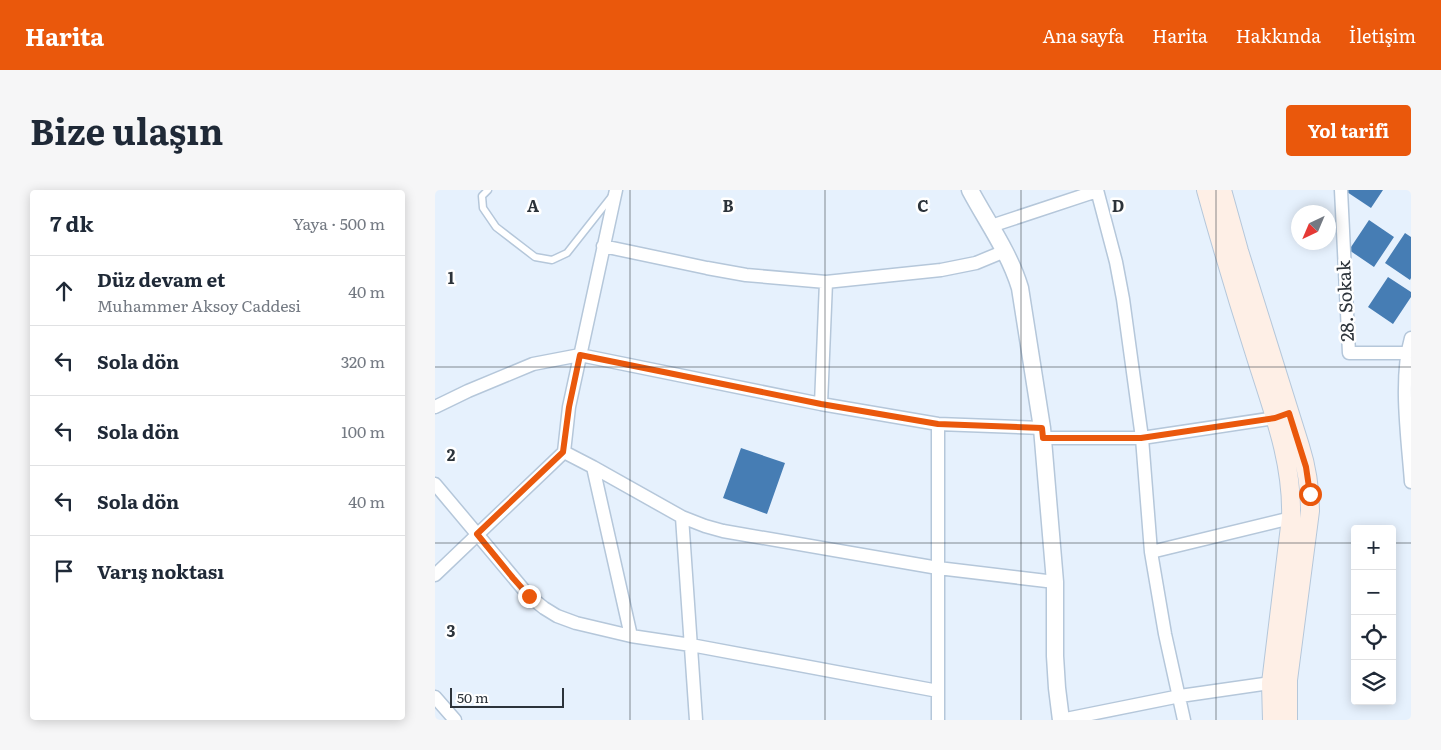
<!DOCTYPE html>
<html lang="tr">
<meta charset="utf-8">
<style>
body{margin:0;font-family:Literata,serif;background:#f6f6f7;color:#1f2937}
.controls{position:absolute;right:15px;bottom:15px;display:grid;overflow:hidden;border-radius:5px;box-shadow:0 2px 12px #0003}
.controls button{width:45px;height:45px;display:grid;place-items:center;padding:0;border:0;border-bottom:1px solid #e0e1e3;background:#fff;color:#1f2937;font:25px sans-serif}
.compass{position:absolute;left:856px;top:15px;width:45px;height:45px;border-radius:50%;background:#fff;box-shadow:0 2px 12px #0003;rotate:224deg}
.scale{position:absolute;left:15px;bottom:12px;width:114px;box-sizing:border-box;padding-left:5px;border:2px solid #2c333a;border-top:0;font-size:14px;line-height:18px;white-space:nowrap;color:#2c333a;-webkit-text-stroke:4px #fff;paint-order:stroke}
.stop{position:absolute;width:15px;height:15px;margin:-11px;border:4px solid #ea580c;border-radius:50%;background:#fff}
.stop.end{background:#ea580c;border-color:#fff;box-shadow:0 1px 5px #0008}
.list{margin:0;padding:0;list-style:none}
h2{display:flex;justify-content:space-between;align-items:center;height:65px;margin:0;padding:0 20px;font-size:21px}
h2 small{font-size:16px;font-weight:400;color:#747a83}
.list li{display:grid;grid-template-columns:32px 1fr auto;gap:15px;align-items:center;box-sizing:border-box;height:70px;padding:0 20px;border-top:1px solid #e0e1e3}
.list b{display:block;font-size:19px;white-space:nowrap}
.list p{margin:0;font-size:16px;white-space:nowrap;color:#747a83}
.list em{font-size:16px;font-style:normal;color:#747a83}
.icon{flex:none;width:28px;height:28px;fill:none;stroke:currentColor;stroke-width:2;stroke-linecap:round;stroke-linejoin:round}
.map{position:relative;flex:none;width:976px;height:530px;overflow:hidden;border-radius:5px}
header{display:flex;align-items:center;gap:30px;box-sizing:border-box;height:70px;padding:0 25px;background:#ea580c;color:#fff}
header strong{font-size:24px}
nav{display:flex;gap:28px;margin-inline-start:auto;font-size:18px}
.intro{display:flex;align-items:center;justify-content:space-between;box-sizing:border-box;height:120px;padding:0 30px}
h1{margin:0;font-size:35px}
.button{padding:12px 22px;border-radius:5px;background:#ea580c;color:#fff;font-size:18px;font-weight:700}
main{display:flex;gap:30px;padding:0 30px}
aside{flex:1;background:#fff;border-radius:5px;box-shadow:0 2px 12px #0003}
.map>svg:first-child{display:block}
.building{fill:#467db4}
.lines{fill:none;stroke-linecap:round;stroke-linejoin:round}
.service-casing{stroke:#b5c7da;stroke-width:9}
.minor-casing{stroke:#b5c7da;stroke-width:15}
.tertiary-casing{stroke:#b5c7da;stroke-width:19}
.secondary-casing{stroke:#b5c7da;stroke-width:20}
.service{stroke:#fff;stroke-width:6}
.minor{stroke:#fff;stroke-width:12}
.tertiary{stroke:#fff;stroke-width:16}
.secondary{stroke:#feefe6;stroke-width:18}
.route{stroke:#ea580c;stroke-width:6}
.grid{fill:none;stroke:#2c333a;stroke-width:1;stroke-opacity:0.55}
.labels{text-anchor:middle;stroke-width:5;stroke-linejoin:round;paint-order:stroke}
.street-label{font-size:18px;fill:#2c333a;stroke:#fff}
.grid-label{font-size:16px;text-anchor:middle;font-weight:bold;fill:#2c333a;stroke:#fff;stroke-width:5;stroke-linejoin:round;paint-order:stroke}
</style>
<header>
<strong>Harita</strong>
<nav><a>Ana sayfa</a><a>Harita</a><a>Hakkında</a><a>İletişim</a></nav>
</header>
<div class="intro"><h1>Bize ulaşın</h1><a class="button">Yol tarifi</a></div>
<main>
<aside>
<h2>7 dk<small>Yaya · 500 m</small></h2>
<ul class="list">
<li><svg class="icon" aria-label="ahead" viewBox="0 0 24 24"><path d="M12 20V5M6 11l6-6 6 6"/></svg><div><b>Düz devam et</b><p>Muhammer Aksoy Caddesi</p></div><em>40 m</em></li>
<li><svg class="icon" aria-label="left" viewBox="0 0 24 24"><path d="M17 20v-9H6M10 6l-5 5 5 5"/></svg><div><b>Sola dön</b></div><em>320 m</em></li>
<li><svg class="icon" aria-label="left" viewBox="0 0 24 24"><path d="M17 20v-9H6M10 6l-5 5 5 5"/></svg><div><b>Sola dön</b></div><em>100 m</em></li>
<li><svg class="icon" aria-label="left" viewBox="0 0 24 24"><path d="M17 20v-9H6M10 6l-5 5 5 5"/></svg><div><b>Sola dön</b></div><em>40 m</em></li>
<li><svg class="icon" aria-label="arrive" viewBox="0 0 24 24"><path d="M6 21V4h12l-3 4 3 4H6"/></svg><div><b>Varış noktası</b></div></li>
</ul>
</aside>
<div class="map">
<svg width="976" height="530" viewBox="0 0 976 530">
<rect width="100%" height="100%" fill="#e6f1fd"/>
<path class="building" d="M909,0H948L936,18Z
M934,30L959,47L939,77L914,60Z
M970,43L976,47V88L975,90L950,73Z
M953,87L976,102V107L958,134L933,117Z
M306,258L350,273L332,324L288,308Z"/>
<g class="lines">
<defs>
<path id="service" d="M53,0L47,6L48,18L61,37L100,67L117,70L132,63L177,6"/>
<path id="minor" d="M662,0L681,72L688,109L707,248L716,362L730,444L749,530
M906,0L914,163H972
M556,36L662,1
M168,56L272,78L311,85L391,92L506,80L541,73L570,61
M976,148C964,189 973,250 976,292
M386,214L391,92
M0,217L33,201L98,174L145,165L386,214L503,234L607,238
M608,248H707L840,228L847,225
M129,262L158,277L247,327L270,336L288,341L503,378L620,392
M158,277L196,446
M0,294L94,406L109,418L122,426L141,433L196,446L256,455L503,501
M247,327L261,530
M716,362L856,328
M0,385L129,262L134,217L181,0
M0,507L20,530
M503,530V234
M626,530L745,506L842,492"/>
<path id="tertiary" d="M535,0C552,32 574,62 585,98L607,238L620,392V466L622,498L626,530"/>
<path id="secondary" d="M771,0C786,54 802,108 819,161C836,216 858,270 856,328L836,493L837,530
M787,0L804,61L865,256C872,278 875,298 875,321L853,490V530"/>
</defs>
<use href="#service" class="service-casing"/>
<use href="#minor" class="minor-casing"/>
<use href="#tertiary" class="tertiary-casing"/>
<use href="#secondary" class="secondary-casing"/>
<use href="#service" class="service"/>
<use href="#minor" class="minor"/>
<use href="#tertiary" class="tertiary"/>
<use href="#secondary" class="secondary"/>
</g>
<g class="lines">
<path class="route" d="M94,406L78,388L42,344L128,262L134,217L145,165L386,214L503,234L607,238L608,248H706L840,228L854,223L871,277L875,304"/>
</g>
<path class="grid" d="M195,0V530M390,0V530M586,0V530M781,0V530M0,177H976M0,353H920M957,353H976"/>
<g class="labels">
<g class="street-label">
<text transform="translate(911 111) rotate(-93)" y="6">28. Sokak</text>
</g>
</g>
<g class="grid-label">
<text x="98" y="22">A</text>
<text x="293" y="22">B</text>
<text x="488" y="22">C</text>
<text x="683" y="22">D</text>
<text x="16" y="94">1</text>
<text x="16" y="271">2</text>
<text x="16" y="447">3</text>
</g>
</svg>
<div class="controls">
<button>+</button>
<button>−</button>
<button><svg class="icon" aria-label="locate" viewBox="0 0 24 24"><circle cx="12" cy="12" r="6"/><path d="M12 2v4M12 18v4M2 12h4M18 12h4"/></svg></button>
<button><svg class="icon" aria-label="layers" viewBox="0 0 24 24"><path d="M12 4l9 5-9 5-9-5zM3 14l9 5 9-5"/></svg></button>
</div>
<svg class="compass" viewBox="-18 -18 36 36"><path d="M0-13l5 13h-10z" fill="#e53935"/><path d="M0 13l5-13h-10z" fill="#747a83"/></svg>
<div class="scale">50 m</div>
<div class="stop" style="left:875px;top:304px"></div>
<div class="stop end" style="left:94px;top:406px"></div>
</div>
</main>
